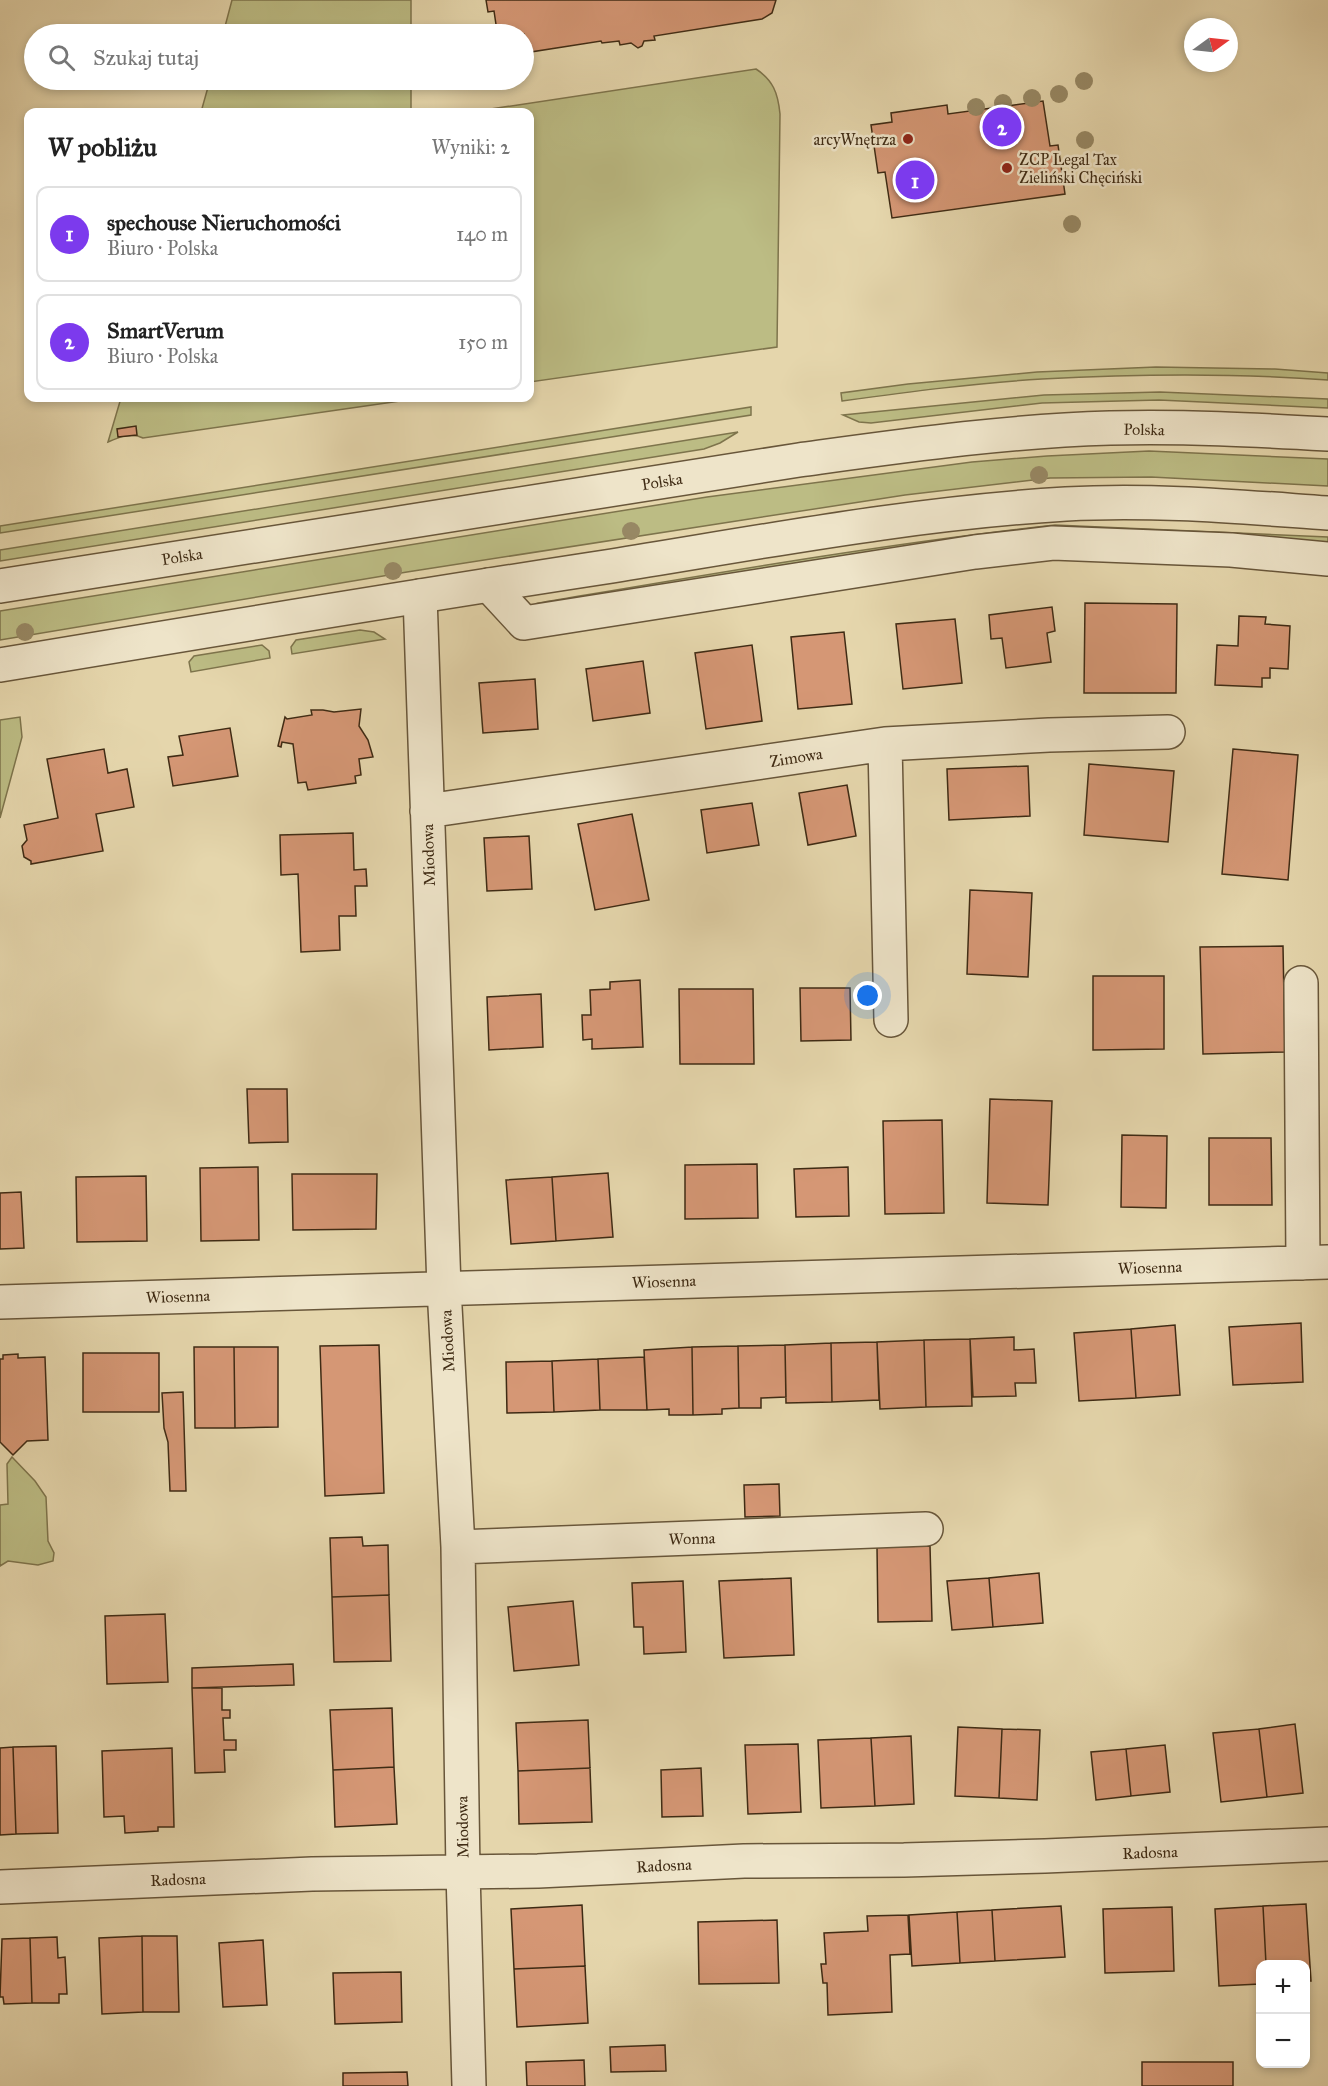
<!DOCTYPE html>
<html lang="pl">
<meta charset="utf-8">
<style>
body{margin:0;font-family:"IM FELL Great Primer",serif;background:#f6f6f6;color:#222}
.controls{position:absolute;right:18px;bottom:18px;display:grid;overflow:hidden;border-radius:12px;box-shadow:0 3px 9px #0003}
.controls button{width:54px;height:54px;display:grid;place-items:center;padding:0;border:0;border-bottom:2px solid #e0e0e0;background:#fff;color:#222;font:30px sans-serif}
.compass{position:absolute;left:1184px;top:18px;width:54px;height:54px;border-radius:50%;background:#fff;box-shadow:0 3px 9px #0003;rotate:75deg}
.you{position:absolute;left:868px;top:996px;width:21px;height:21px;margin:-15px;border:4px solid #fff;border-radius:50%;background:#1a73e8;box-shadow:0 0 0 9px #1a73e833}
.badge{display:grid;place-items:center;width:39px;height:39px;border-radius:50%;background:#7c3aed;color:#fff;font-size:20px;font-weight:700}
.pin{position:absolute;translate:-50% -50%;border:3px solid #fff;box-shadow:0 2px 6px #0006}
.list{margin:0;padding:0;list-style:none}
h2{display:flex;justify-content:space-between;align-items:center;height:78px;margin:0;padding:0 24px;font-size:26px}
h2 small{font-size:20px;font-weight:400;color:#767676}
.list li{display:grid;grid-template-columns:39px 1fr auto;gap:18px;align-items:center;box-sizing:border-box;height:96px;margin:0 12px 12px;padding:0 12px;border:2px solid #e0e0e0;border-radius:12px}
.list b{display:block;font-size:22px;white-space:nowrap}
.list p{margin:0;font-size:20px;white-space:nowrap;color:#767676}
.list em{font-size:20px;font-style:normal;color:#767676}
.icon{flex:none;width:33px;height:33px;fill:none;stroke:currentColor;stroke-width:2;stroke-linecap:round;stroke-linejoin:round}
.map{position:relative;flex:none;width:1328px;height:2086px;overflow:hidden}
.search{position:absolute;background:#fff;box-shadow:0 3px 9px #0003;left:24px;top:24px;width:510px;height:66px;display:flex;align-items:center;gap:15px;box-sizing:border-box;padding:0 21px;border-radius:33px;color:#767676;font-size:22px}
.panel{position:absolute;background:#fff;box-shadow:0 3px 9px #0003;left:24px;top:108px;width:510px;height:294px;border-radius:12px}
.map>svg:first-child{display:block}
.green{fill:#bcbc84;stroke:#7e744c;stroke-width:1.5}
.building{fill:#d59775;stroke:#3f2b14;stroke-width:1.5}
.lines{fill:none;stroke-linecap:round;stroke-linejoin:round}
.minor-casing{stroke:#68563a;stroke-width:36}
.tertiary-casing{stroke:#68563a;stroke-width:36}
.minor{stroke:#eee4c9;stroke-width:33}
.tertiary{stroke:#eee4c9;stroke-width:33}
.tree{fill:#978864}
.poi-dot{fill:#8f2418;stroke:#eee4c9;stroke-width:2}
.labels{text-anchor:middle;stroke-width:5;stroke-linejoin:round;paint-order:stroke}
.poi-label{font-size:16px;fill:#3f2b14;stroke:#eee4c9;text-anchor:end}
.street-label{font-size:16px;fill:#3f2b14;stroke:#eee4c9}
</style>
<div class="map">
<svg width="1328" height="2086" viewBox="0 0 1328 2086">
<rect width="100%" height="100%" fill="#e5d6ac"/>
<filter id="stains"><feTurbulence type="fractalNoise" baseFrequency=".00333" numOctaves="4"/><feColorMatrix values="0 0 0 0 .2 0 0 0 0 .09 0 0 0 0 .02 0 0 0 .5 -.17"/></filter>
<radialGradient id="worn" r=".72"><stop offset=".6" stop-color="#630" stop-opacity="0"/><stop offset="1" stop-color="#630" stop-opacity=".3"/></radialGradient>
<path class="green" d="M232,0H411V34H223Z
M756,69C773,80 778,93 780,114L777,347L530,382V112H471Z
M210,80H411V112H201Z
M1156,367L1275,369L1328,373V380C1233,373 1137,374 1042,379C975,383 908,392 842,401L841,393L908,384L1037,372Z
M1160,392L1328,399V408L1159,400L1042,403L871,423L859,422L843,415L1044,395Z
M121,398H421L143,438C132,432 119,437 108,442Z
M751,407V415L0,533V526Z
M738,432L720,443L704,449L0,561V550Z
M1149,451L1328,459V486L1151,477L1050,478L905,495L407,572L0,640V611L707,497L972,462L1047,456Z
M1055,525L1328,537V546L1231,540L552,608L539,603C711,574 882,544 1055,525Z
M360,630L374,632L385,639L292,654L291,647L296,640Z
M262,645L269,651L270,658L191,672L189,662L194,656Z
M20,717L22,737L0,818V720Z
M12,1457L35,1481L46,1497L48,1541L54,1553L53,1561L38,1565L8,1561L0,1566V1505L8,1504L7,1464Z"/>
<path class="building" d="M486,0H776L772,13L762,19L654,36L655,40L644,41L642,46L638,48L631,43L620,45L619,41L602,43L601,41L524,53V34H501L500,30L497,31L494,11L488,12Z
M1043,101L1050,146L1058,145L1065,194L892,218L885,172L878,173L871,125L892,122L891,113L947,105L948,114Z
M136,426L137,435L118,437L117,429Z
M1085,603L1177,604L1176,693H1084Z
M1052,607L1055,631L1047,633L1051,662L1006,668L1002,638L991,639L989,615Z
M1239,616L1266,617L1265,624L1290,626L1288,669L1270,668V678H1262V687L1215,685L1217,645L1238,646Z
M955,619L962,683L903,689L896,624Z
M844,632L852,704L798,709L791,637Z
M752,645L762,721L706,729L695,653Z
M643,661L650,713L593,721L586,669Z
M535,679L538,729L483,733L479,683Z
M361,709L359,726L368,740L373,757L359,759L361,775L355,776L356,783L308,790L306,782L298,783L293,744L282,742L281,747L278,746L285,717L287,719L312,715L311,710H323L334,712Z
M230,728L238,776L173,786L168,757L183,755L179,736Z
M104,749L108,773L127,769L134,807L96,814L103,851L31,864V861L24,857L22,846L27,840L24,825L58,818L47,759Z
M1233,749L1298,755L1288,880L1222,874Z
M1089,764L1174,771L1168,842L1084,835Z
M1028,766L1030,816L949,820L947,769Z
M847,785L856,836L808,845L799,793Z
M752,803L759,845L707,853L701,810Z
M632,814L649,900L595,910L578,824Z
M353,833L354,870L366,869L367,886H355L356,916H339L340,950L301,952L298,874L281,875L280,835Z
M529,836L532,889L487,891L484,838Z
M970,890L1032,893L1028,977L967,974Z
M1283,946L1285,1052L1203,1054L1200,947Z
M1093,976H1164V1049L1093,1050Z
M640,980L643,1047L592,1049V1039L583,1040L582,1015H591L590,990L610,989V982Z
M800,988H850L851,1040L801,1041Z
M679,989H753L754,1064H680Z
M541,994L543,1047L489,1050L487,997Z
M247,1089H287L288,1142L249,1143Z
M990,1099L1052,1101L1048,1205L987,1203Z
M942,1120L944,1213L885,1214L883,1121Z
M1122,1135L1167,1136L1166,1208L1121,1207Z
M1209,1138H1271L1272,1205H1209Z
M757,1164L758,1218L685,1219V1165Z
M258,1167L259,1240L201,1241L200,1168Z
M848,1167L849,1216L796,1217L794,1169Z
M608,1173L613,1237L556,1241L552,1177Z
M292,1174H377L376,1229L293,1230Z
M146,1176L147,1241L77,1242L76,1177Z
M552,1177L556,1241L511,1244L506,1180Z
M21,1192L24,1248L0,1249V1193Z
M1301,1323L1303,1382L1233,1385L1229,1327Z
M1175,1325L1180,1395L1136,1398L1131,1329Z
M1131,1329L1136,1398L1079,1401L1074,1333Z
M1014,1337V1350L1034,1349L1036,1383H1015L1016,1396L973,1397L970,1339Z
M970,1339L972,1406L926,1407L924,1340Z
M924,1340L926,1407L880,1409L877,1342Z
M877,1342L879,1400L832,1402L831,1343Z
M831,1343L832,1402L786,1403L785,1345Z
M379,1345L384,1493L325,1496L320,1346Z
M785,1345L786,1397L761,1398V1408H739L738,1346Z
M738,1346L739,1408L722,1409V1414L693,1415L692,1347Z
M194,1347H234L235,1428H195Z
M234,1347H278V1427L235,1428Z
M692,1347L693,1415H669V1409L647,1410L644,1350Z
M83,1353H159V1412H83Z
M18,1354V1358L45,1357L48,1440L27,1441L13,1455L0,1442V1359H3V1355Z
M644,1357L647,1410H600L598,1359Z
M598,1359L600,1410L554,1412L552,1361Z
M552,1361L554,1412L507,1413L506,1362Z
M183,1392L186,1491H170L168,1442L164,1428L162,1393Z
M779,1484L780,1516L745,1517L744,1485Z
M362,1537L363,1546L388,1545L389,1595L332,1597L330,1538Z
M930,1546L932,1621L878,1622L877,1547Z
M1039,1573L1043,1623L993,1627L989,1578Z
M791,1578L794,1655L724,1658L719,1581Z
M989,1578L993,1627L952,1630L947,1581Z
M683,1581L686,1652L644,1654L643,1627H634L632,1583Z
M389,1595L391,1661L334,1662L332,1597Z
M573,1601L579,1665L514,1671L508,1607Z
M165,1614L168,1682L107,1684L105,1616Z
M293,1664L294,1685L192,1688V1668Z
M192,1688H222V1710H230V1718H223L224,1740H236V1750H224L225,1772L195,1773Z
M392,1708L394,1767L333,1770L330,1710Z
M588,1720L590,1768L518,1771L516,1723Z
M1295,1724L1303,1793L1267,1797L1259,1729Z
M958,1727L1002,1729L999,1798L955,1796Z
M1002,1729L1040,1730L1037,1800L999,1798Z
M1259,1729L1267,1797L1221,1802L1213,1733Z
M911,1736L914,1804L875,1806L871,1738Z
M871,1738L875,1806L821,1808L818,1740Z
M798,1744L801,1812L748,1814L745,1745Z
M1165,1745L1170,1792L1131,1796L1126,1749Z
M56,1746L58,1833L16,1834L13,1747Z
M13,1747L16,1834L0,1835V1748Z
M172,1748L174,1827H158V1831L125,1833L124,1816L104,1817L102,1751Z
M1126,1749L1131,1796L1096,1800L1091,1752Z
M394,1767L397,1824L335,1827L333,1770Z
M590,1768L592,1822L519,1824L518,1771Z
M701,1768L703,1816L662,1817L661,1770Z
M1306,1904L1311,1981H1306V1964H1266L1263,1906Z
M582,1905L585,1966L514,1969L511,1909Z
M1061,1906L1065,1957L995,1961L992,1910Z
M1263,1906L1266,1964H1260V1984L1219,1986L1215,1909Z
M1172,1907L1174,1971L1105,1973L1103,1909Z
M992,1910L995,1961L960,1963L957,1912Z
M957,1912L960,1963L912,1966L909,1915Z
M908,1915L910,1954L890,1955L892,2012L828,2015L827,1983H823L821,1964H826L824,1933L868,1931L867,1916Z
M777,1920L779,1983L699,1984L698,1922Z
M142,1936H177L179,2012H143Z
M142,1936L143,2012L102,2014L99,1938Z
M57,1937L58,1958L65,1957L67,1994H59V2003H32L30,1938Z
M30,1938L32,2003L4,2004L3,1997H0L2,1939Z
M263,1940L267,2005L223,2007L219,1943Z
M585,1966L588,2023L517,2027L514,1969Z
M401,1972L402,2022L335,2024L333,1973Z
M665,2045L666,2071L611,2072L610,2047Z
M584,2060L585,2086H527L526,2062Z
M1142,2062H1233V2086H1142Z
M407,2072L408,2086H343V2073Z"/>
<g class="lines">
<defs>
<path id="minor" d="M489,585L524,623L975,552L1053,543L1231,550L1328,559
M420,596L444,1288L458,1547L463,1872L469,2086
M885,744L891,1020
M427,811L885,744L1049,735L1168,732
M1301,983L1303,1263
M0,1302L1328,1262
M458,1547L926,1529
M0,1887L312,1874L538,1871L744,1861L904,1860L1045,1856L1328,1844"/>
<path id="tertiary" d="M0,586L799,460C902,446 1006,431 1110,428C1183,426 1256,430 1328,434
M0,665C204,631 408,597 612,566C762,542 913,513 1066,504C1153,499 1241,507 1328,513"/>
</defs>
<use href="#minor" class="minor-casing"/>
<use href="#tertiary" class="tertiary-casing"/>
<use href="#minor" class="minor"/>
<use href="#tertiary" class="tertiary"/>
</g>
<g class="tree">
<circle cx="1084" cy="81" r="9"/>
<circle cx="1059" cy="94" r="9"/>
<circle cx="1032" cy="98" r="9"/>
<circle cx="1003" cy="103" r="9"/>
<circle cx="976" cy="107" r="9"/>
<circle cx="1085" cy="140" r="9"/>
<circle cx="1072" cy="224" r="9"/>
<circle cx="1039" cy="475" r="9"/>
<circle cx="631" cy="531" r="9"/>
<circle cx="393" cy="571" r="9"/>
<circle cx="25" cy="632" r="9"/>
</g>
<g class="poi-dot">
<circle cx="908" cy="139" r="6"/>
<circle cx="1007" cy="168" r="6"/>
</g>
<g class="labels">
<g class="poi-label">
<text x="896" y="145">arcyWnętrza</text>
<text x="1019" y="165" text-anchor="start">ZCP Legal Tax<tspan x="1019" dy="18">Zieliński Chęciński</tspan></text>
</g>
<g class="street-label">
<text transform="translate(1144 429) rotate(1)" y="6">Polska</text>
<text transform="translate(662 481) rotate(-9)" y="6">Polska</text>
<text transform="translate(182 556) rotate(-9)" y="6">Polska</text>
<text transform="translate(796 757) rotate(-9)" y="6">Zimowa</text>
<text transform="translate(428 855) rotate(-92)" y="6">Miodowa</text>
<text transform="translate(1150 1267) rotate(-2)" y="6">Wiosenna</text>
<text transform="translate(664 1281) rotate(-2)" y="6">Wiosenna</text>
<text transform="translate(178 1296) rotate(-2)" y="6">Wiosenna</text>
<text transform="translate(447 1341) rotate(-93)" y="6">Miodowa</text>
<text transform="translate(692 1538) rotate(-2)" y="6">Wonna</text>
<text transform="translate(462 1827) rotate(-91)" y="6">Miodowa</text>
<text transform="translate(1150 1852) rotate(-2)" y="6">Radosna</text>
<text transform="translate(664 1865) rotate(-3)" y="6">Radosna</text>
<text transform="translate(178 1879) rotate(-2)" y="6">Radosna</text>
</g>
</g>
<rect width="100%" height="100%" filter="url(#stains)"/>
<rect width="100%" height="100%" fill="url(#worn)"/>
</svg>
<div class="controls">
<button>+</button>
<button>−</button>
</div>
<svg class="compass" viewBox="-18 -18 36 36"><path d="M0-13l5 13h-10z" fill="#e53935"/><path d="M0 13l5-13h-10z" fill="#767676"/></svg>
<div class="you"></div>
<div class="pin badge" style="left:915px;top:180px">1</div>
<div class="pin badge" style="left:1002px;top:127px">2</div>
<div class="search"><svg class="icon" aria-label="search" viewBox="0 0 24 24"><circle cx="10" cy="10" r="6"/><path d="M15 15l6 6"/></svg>Szukaj tutaj</div>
<section class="panel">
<h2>W pobliżu<small>Wyniki: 2</small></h2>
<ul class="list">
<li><span class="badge">1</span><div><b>spechouse Nieruchomości</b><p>Biuro · Polska</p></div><em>140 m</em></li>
<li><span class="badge">2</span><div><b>SmartVerum</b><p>Biuro · Polska</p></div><em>150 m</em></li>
</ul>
</section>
</div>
